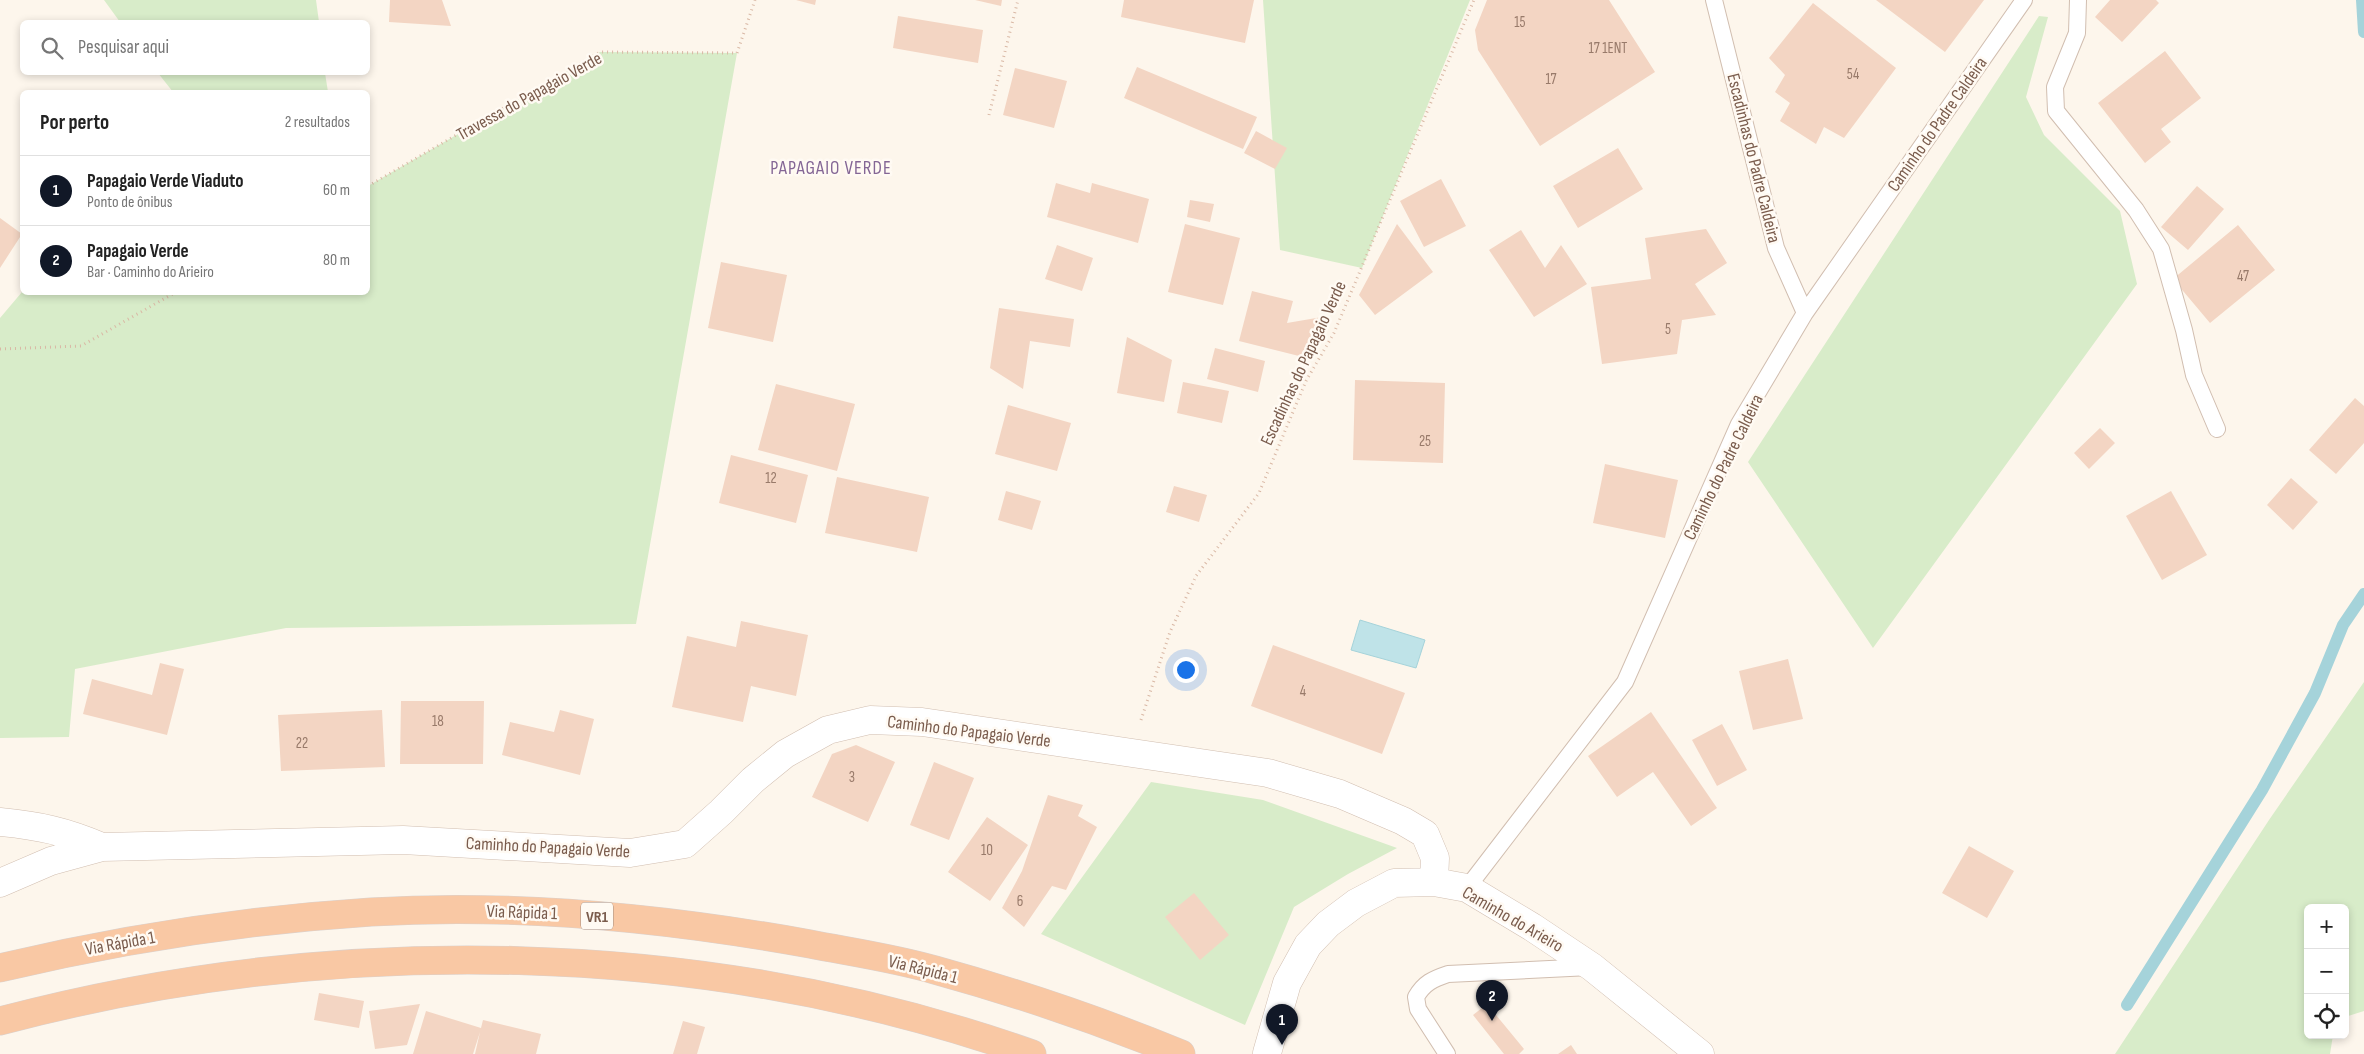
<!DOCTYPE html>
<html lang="pt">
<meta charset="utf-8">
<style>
body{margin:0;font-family:"Sofia Sans Condensed",sans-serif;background:#f6f6f6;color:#222}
.controls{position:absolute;right:15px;bottom:15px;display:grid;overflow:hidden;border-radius:8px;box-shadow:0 2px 8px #0003}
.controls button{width:45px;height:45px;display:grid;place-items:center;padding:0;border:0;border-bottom:1px solid #e0e0e0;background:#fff;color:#222;font:25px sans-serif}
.you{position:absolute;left:1185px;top:669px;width:18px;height:18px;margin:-12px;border:4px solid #fff;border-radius:50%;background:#1a73e8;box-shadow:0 0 0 8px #1a73e833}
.badge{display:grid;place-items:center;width:32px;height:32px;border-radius:50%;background:#111827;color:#fff;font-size:16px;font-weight:700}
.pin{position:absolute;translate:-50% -41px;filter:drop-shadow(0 1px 2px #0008)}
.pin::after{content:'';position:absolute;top:26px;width:18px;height:15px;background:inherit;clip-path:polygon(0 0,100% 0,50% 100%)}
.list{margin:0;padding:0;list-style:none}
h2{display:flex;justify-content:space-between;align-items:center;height:65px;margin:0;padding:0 20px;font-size:21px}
h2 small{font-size:16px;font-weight:400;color:#767676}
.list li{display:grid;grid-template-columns:32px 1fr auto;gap:15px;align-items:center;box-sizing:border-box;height:70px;padding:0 20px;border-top:1px solid #e0e0e0}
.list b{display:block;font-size:19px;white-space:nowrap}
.list p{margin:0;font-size:16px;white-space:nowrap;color:#767676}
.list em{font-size:16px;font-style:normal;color:#767676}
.icon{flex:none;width:28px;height:28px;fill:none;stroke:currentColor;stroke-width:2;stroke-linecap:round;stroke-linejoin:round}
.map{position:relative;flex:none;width:2364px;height:1054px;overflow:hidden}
.search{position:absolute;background:#fff;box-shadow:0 2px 8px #0003;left:20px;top:20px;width:350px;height:55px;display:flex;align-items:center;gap:12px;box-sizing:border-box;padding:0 18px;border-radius:8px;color:#767676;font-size:19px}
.panel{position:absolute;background:#fff;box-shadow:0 2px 8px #0003;left:20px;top:90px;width:350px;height:205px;border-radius:8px}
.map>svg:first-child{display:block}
.green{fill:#d8ecc9}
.water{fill:#bfe3e8;stroke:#a5d3da}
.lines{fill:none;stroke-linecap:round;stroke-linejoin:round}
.stream{stroke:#a5d3da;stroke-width:12}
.building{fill:#f3d5c3}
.service-casing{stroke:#d1beb0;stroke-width:18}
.minor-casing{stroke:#d1beb0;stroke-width:29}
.trunk-casing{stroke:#dad1cd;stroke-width:29}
.path{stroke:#d9b8a5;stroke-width:3;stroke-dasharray:1 4;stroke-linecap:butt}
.service{stroke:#fff;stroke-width:16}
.minor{stroke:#fff;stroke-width:28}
.trunk{stroke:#f9c8a4;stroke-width:28}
.labels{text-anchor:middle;stroke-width:5;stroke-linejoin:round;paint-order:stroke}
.number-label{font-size:15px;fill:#987a6a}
.shield{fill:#fffaf3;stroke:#a28b7f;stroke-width:1}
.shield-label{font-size:16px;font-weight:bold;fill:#7a5c4d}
.street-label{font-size:18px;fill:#7a5c4d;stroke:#fffaf3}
.neighbourhood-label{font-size:19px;letter-spacing:1px;fill:#846695;stroke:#fffaf3}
</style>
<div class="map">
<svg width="2364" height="1054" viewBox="0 0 2364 1054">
<rect width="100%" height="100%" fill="#fdf6ec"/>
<path class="green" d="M104,0H316L319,22H120Z
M1263,0H1470L1362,268L1280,250Z
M2039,16L2048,17L2026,97L2044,135L2120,211L2137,284L1873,648L1748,462Z
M600,52L737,53L636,624L286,628L75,669L69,737L0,738V318L22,292H368V186Z
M158,73H325L328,92H173Z
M2364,682V1011L2345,1017V908H2308V1035H2333L2330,1054H2115L2269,820Z
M1151,782L1263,800L1397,848L1348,874L1294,907L1245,1025L1041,934Z"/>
<path class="water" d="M1360,620L1425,640L1416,668L1351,650Z"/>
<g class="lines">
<path class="stream" d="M2362,0L2364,32
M2127,1005L2262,790L2315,693L2343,625L2364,594"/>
</g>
<path class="building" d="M390,0H442L451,26L389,22Z
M796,0H816L815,5Z
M975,0H1002L1001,6Z
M1124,0H1254L1245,43L1121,17Z
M1487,0H1609L1655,72L1540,146L1478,50L1475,30Z
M1876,0H1984L1945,52Z
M2110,0H2156L2159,3L2122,42L2095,17Z
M1813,3L1896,68L1844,138L1824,127L1816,144L1780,121L1790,103L1775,92L1785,75L1769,58Z
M898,16L983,30L978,63L893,48Z
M2165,51L2201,98L2161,129L2171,142L2145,163L2098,103Z
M1137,67L1257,117L1243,149L1124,98Z
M1015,68L1067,81L1054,128L1003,115Z
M1256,131L1287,148L1275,169L1244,153Z
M1618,148L1643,189L1578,228L1553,186Z
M1441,179L1466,226L1424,247L1400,201Z
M1056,183L1090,193L1092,183L1149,199L1138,243L1047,217Z
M2197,186L2224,209L2188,250L2161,227Z
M1190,200L1214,204L1210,222L1187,217Z
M0,218L22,234L0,268Z
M1185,224L1240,238L1223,305L1168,292Z
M1397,224L1433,272L1375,315L1359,295Z
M2238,225L2275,270L2210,323L2173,279Z
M1706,229L1727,263L1695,284L1716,315L1682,320L1677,354L1602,364L1591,287L1651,279L1645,238Z
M1521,230L1545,268L1561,245L1587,284L1534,317L1489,250Z
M1057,245L1093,258L1082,291L1045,279Z
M721,262L787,275L773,342L708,328Z
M1252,291L1293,301L1287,323L1322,317L1311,359L1239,341Z
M999,308L1074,319L1070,347L1030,341L1023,389L990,368Z
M1127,337L1172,360L1164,402L1117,393Z
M1215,348L1265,361L1258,392L1207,379Z
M1355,380L1445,383L1443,463L1353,460Z
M1183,382L1229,391L1222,423L1177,413Z
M776,384L855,404L837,471L758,450Z
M2355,398L2364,406V443L2336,474L2309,450Z
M1008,405L1071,423L1057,471L995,454Z
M2100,428L2115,443L2089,469L2074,453Z
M731,455L808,475L796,523L719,503Z
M1605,464L1678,480L1665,538L1593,523Z
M837,477L929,497L917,552L825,533Z
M2291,478L2318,502L2293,530L2267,505Z
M1174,486L1207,495L1199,522L1166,512Z
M1006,491L1041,501L1032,530L998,520Z
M2171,491L2207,555L2162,580L2126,516Z
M741,621L808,635L796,696L751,686L743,722L672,707L687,636L736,647Z
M1273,645L1405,693L1382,754L1251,706Z
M1788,659L1803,719L1753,730L1739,671Z
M160,663L184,669L167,735L83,714L92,679L152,695Z
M401,701H484L483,764H400Z
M382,710L385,767L281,771L278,715Z
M560,710L594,719L580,775L502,755L510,722L554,732Z
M1651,712L1717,808L1691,826L1653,772L1617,797L1588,756Z
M1722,724L1747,770L1717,786L1692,740Z
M856,745L895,762L868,822L812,797L832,754Z
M934,762L974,778L949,840L910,825Z
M1048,795L1083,805L1078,816L1097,827L1066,890L1052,886L1024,927L1002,908L1022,871Z
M987,817L1028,845L990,901L948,872Z
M1969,846L2014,871L1987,918L1942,893Z
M1194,893L1229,935L1200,960L1165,917Z
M319,993L364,1001L359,1028L314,1020Z
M420,1004L407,1045L375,1049L369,1011Z
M1487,1004L1524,1049L1519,1054H1504L1473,1015Z
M426,1011L481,1028L483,1020L541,1034L536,1054H475L480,1032L473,1054H413Z
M683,1021L705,1027L697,1054H673Z
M1571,1045L1577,1054H1558Z"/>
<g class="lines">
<defs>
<path id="service" d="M1714,0L1776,248L1805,313
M2078,0L2077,33L2055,87L2056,111L2136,210L2161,249L2184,330L2194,375L2217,429
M1467,888L1625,682L1739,424L1805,313L2024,0
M1447,1054L1418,1009L1416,997C1424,983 1433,979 1448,974L1590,967"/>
<path id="minor" d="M0,822C40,826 65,831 102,847
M0,883L51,861L102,847L403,840L630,853L685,844L721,812L753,780L785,754L828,730L870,720L922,722L1268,773L1340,794L1403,821L1425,834L1435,858L1434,882
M1267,1053L1287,983L1308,945L1328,924L1356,903L1394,883L1434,882L1467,888L1532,927L1592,967L1700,1054"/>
<path id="trunk" d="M0,968C122,939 246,920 371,912C517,903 666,918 810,944C851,952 894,958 935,970C1018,993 1101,1021 1181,1054
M0,1021C336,932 704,938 1032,1054"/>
</defs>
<use href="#service" class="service-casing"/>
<use href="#minor" class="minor-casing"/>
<use href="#trunk" class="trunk-casing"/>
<path class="path" d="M989,115L1018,0
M368,186L600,52L737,53L755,0
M0,349L81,346L176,292
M1141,720L1170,632L1196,576L1259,493L1306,381L1334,333L1474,0"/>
<use href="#service" class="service"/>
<use href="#minor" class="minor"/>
<use href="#trunk" class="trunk"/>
</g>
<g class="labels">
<g class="number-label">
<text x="1520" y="27">15</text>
<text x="1608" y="53">17 1ENT</text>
<text x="1853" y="79">54</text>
<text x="1551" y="84">17</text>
<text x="2243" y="281">47</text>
<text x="1668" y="334">5</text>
<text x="1425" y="446">25</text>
<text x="771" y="483">12</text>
<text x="1303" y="696">4</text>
<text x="438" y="726">18</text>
<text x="302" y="748">22</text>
<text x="852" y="782">3</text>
<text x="987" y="855">10</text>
<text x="1020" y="906">6</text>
</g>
<rect class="shield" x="581" y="902.5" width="32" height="27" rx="4"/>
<g class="shield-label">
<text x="597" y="922">VR1</text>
</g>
<g class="street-label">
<text transform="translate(529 96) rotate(-29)" y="6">Travessa do Papagaio Verde</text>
<text transform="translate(1937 124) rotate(-55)" y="6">Caminho do Padre Caldeira</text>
<text transform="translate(1754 158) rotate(76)" y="6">Escadinhas do Padre Caldeira</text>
<text transform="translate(1303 363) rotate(-65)" y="6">Escadinhas do Papagaio Verde</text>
<text transform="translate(1723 467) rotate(-64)" y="6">Caminho do Padre Caldeira</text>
<text transform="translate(969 731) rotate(7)" y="6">Caminho do Papagaio Verde</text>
<text transform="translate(548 847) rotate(3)" y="6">Caminho do Papagaio Verde</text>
<text transform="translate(522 912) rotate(2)" y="6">Via Rápida 1</text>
<text transform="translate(1513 919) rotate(30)" y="6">Caminho do Arieiro</text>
<text transform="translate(120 943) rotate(-10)" y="6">Via Rápida 1</text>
<text transform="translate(923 969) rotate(14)" y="6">Via Rápida 1</text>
</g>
<g class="neighbourhood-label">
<text x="831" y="174">PAPAGAIO VERDE</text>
</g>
</g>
</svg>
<div class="controls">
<button>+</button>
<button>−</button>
<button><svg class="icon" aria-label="locate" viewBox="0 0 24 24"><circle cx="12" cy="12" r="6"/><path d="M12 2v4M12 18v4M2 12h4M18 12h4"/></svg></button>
</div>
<div class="you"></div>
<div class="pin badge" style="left:1282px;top:1045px">1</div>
<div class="pin badge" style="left:1492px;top:1021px">2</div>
<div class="search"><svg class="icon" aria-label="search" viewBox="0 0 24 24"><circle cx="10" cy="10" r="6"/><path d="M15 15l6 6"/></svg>Pesquisar aqui</div>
<section class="panel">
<h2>Por perto<small>2 resultados</small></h2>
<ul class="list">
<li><span class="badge">1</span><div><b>Papagaio Verde Viaduto</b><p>Ponto de ônibus</p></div><em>60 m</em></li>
<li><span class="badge">2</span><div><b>Papagaio Verde</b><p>Bar · Caminho do Arieiro</p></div><em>80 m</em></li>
</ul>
</section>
</div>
